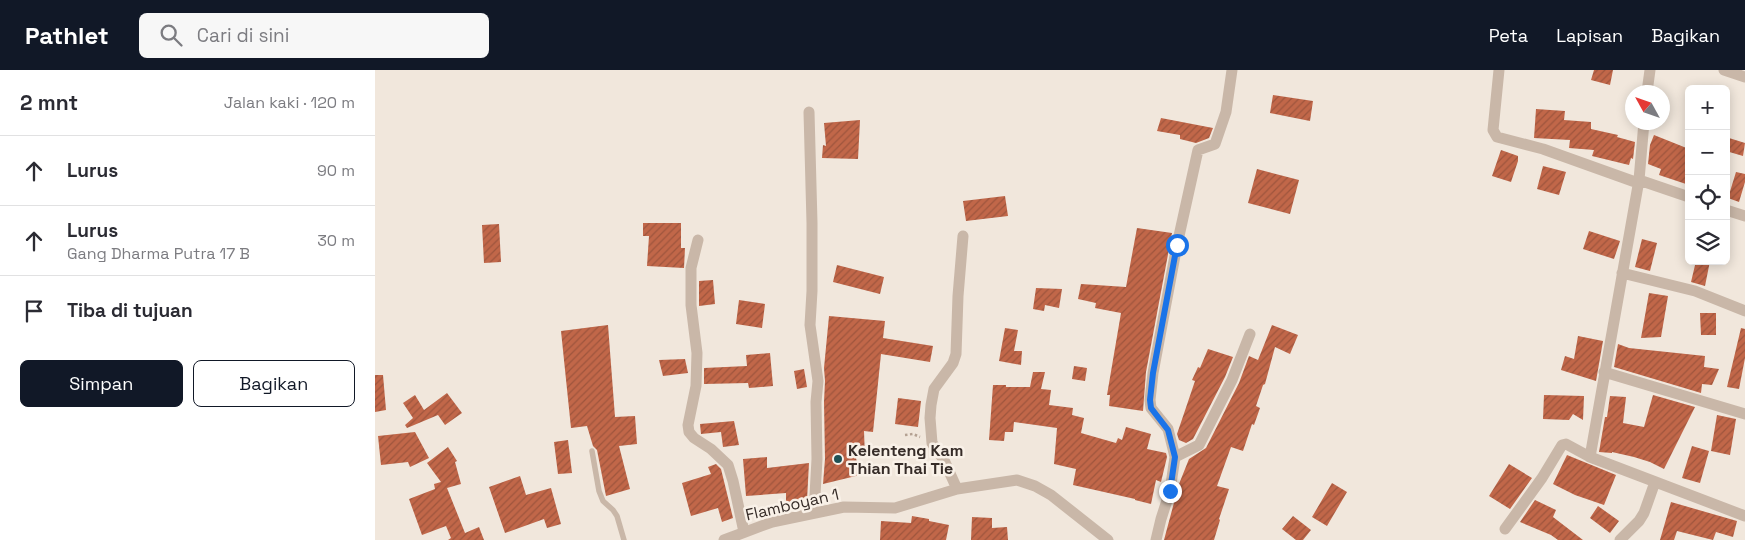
<!DOCTYPE html>
<html lang="id">
<meta charset="utf-8">
<style>
body{margin:0;font-family:"Space Grotesk",sans-serif;background:#f7f7f7;color:#2b2b33}
.controls{position:absolute;right:15px;top:15px;display:grid;overflow:hidden;border-radius:8px;box-shadow:0 2px 12px #0003}
.controls button{width:45px;height:45px;display:grid;place-items:center;padding:0;border:0;border-bottom:1px solid #e1e1e2;background:#fff;color:#2b2b33;font:25px sans-serif}
.compass{position:absolute;left:1250px;top:15px;width:45px;height:45px;border-radius:50%;background:#fff;box-shadow:0 2px 12px #0003;rotate:310deg}
.stop{position:absolute;width:15px;height:15px;margin:-11px;border:4px solid #1a73e8;border-radius:50%;background:#fff}
.stop.end{background:#1a73e8;border-color:#fff;box-shadow:0 1px 5px #0008}
.list{margin:0;padding:0;list-style:none}
h2{display:flex;justify-content:space-between;align-items:center;height:65px;margin:0;padding:0 20px;font-size:21px}
h2 small{font-size:16px;font-weight:400;color:#7c7c81}
.list li{display:grid;grid-template-columns:32px 1fr auto;gap:15px;align-items:center;box-sizing:border-box;height:70px;padding:0 20px;border-top:1px solid #e1e1e2}
.list b{display:block;font-size:19px;white-space:nowrap}
.list p{margin:0;font-size:16px;white-space:nowrap;color:#7c7c81}
.list em{font-size:16px;font-style:normal;color:#7c7c81}
.actions{display:flex;gap:10px;padding:15px 20px}
.actions a{flex:1;padding:11px 0;border:1px solid #111827;border-radius:8px;text-align:center;font-size:18px;color:#111827}
.actions .main{background:#111827;color:#fff}
.icon{flex:none;width:28px;height:28px;fill:none;stroke:currentColor;stroke-width:2;stroke-linecap:round;stroke-linejoin:round}
.map{position:relative;flex:none;width:1370px;height:470px;overflow:hidden}
header{display:flex;align-items:center;gap:30px;box-sizing:border-box;height:70px;padding:0 25px;background:#111827;color:#fff}
header strong{font-size:24px}
nav{display:flex;gap:28px;margin-inline-start:auto;font-size:18px}
.search{width:350px;height:45px;background:#f7f7f7;display:flex;align-items:center;gap:12px;box-sizing:border-box;padding:0 18px;border-radius:8px;color:#7c7c81;font-size:19px}
main{display:flex}
aside{flex:1;background:#fff}
.map>svg:first-child{display:block}
.building{fill:url(#building-hatch)}
.lines{fill:none;stroke-linecap:round;stroke-linejoin:round}
.path{stroke:#b4a192;stroke-width:2.5;stroke-dasharray:2.5 2.5;stroke-linecap:butt}
.service{stroke:#c9b7a8;stroke-width:5.5}
.minor{stroke:#c9b7a8;stroke-width:11}
.route{stroke:#1a73e8;stroke-width:6}
.poi-dot{fill:#1f5255;stroke:#f9f1e8;stroke-width:2}
.labels{text-anchor:middle;stroke-width:5;stroke-linejoin:round;paint-order:stroke}
.poi-label{font-size:16px;font-weight:bold;fill:#362c28;stroke:#f9f1e8;text-anchor:start}
.street-label{font-size:16px;fill:#362c28;stroke:#f9f1e8}
</style>
<header>
<strong>Pathlet</strong>
<div class="search"><svg class="icon" aria-label="search" viewBox="0 0 24 24"><circle cx="10" cy="10" r="6"/><path d="M15 15l6 6"/></svg>Cari di sini</div>
<nav><a>Peta</a><a>Lapisan</a><a>Bagikan</a></nav>
</header>
<main>
<aside>
<h2>2 mnt<small>Jalan kaki · 120 m</small></h2>
<ul class="list">
<li><svg class="icon" aria-label="ahead" viewBox="0 0 24 24"><path d="M12 20V5M6 11l6-6 6 6"/></svg><div><b>Lurus</b></div><em>90 m</em></li>
<li><svg class="icon" aria-label="ahead" viewBox="0 0 24 24"><path d="M12 20V5M6 11l6-6 6 6"/></svg><div><b>Lurus</b><p>Gang Dharma Putra 17 B</p></div><em>30 m</em></li>
<li><svg class="icon" aria-label="arrive" viewBox="0 0 24 24"><path d="M6 21V4h12l-3 4 3 4H6"/></svg><div><b>Tiba di tujuan</b></div></li>
</ul>
<div class="actions"><a class="main">Simpan</a><a>Bagikan</a></div>
</aside>
<div class="map">
<svg width="1370" height="470" viewBox="0 0 1370 470">
<defs>
<pattern id="building-hatch" width="6" height="6" patternUnits="userSpaceOnUse" patternTransform="scale(1.25)"><rect width="6" height="6" fill="#c16749"/><path d="M-1 1l2-2M0 6l6-6M5 7l2-2" fill="none" stroke="#9e553d"/></pattern>
</defs>
<rect width="100%" height="100%" fill="#f1e7dc"/>
<path class="building" d="M1219,0H1238L1235,15L1216,10Z
M898,25L938,31L935,51L895,43Z
M1161,39L1190,41L1189,50L1216,52V59L1243,65L1242,67L1260,72L1258,89L1256,88L1254,95L1217,86L1219,80L1194,78L1195,70L1159,68Z
M786,48L838,58L834,68L821,73L805,69V65L782,61Z
M485,50L483,89L447,88L448,75L451,76L449,53Z
M1279,65L1314,79V115L1284,105L1286,99L1273,94L1275,75Z
M1354,68L1370,73L1368,86L1351,81Z
M1126,80L1143,86V91L1136,112L1117,106Z
M1168,96L1191,102L1184,125L1162,119Z
M882,99L924,110L915,144L873,133Z
M1361,102L1370,104V112L1364,132L1353,128Z
M630,126L633,146L591,151L588,131Z
M268,153H306V178H310L309,198L272,196L274,166H268Z
M124,154L126,192L109,193L107,155Z
M762,158L797,163L771,302L768,341L734,336L735,325H732L746,243L720,238L721,233L703,229L706,214L751,217Z
M1214,161L1245,171L1239,189L1208,179Z
M1267,169L1282,173L1275,201L1260,197Z
M1321,191H1335L1330,216L1316,212Z
M462,195L509,207L505,224L458,212Z
M338,210L340,234L324,236V211Z
M661,218L687,219L684,238L670,235L669,241L658,239Z
M1274,223L1293,226L1286,267L1266,268Z
M364,230L390,234L387,258L361,254Z
M1325,243H1341V265H1326Z
M454,246L510,251L508,268L558,276L555,292L506,284L498,362L489,361L490,388H481L485,405L448,414L450,389L449,332L450,311L449,298Z
M233,255L240,347L260,346L262,374L244,376L255,419L231,426L222,380L218,376L212,356L196,358L186,261Z
M897,255L923,265L915,284L900,277L890,314L888,315L881,336L885,338L879,355L877,354L868,381L856,377L842,416L854,419L844,449L845,450L839,470H789L804,414L814,389L831,378L864,313L874,286L883,290Z
M630,258L643,260L639,281H647L646,295L624,291Z
M1366,258L1370,259V288L1364,319L1352,317Z
M1203,266L1228,271L1221,311L1186,300L1190,286L1199,289Z
M1243,274L1254,278L1330,286L1329,297L1344,299L1337,315L1327,314L1326,323L1239,297Z
M833,279L858,287L850,307L818,369L811,373L804,370L802,364L820,311L817,310L823,297L825,298Z
M395,283L398,316L374,318L373,313L329,314V298L372,296L371,285Z
M310,289L313,303L288,306L284,290Z
M699,296L712,298L710,311L697,309Z
M429,299L432,317L422,319L419,301Z
M658,302H670L666,319L676,320L674,335L698,338L697,345L709,348L706,363L741,373L743,368L747,370L751,357L776,364L772,379L791,383L792,387L786,412L781,410L776,434L760,430V429L698,415L701,399L679,394L682,358L639,352L638,362H630L629,371L614,370L618,315H631V317H655Z
M0,305H8L11,340L0,342Z
M72,323L87,343L70,355L63,345L32,358L30,355L38,348L28,333L40,325L49,340Z
M1169,325L1209,326L1208,350L1198,344L1194,350L1168,349Z
M1278,325L1320,337L1289,399L1275,392L1259,387L1237,382V383L1224,382L1230,347H1232L1235,326L1251,327L1248,353L1269,357Z
M523,328L546,331L543,357L520,354Z
M1342,345L1361,349L1355,385L1336,381Z
M359,351L364,375L348,377L346,362L326,364L325,354Z
M40,362L54,388L35,397L33,392L6,395L3,366Z
M193,370L197,403L183,404L179,372Z
M1317,376L1334,381L1325,413L1307,408Z
M73,377L82,391L80,392L86,414L72,418L90,463L104,457L109,470H73L76,468L71,456L47,465L34,429L60,419L59,414L66,412L52,393Z
M1192,385L1241,405L1229,435L1200,425L1178,414Z
M392,387V398L434,393L432,430L411,432V423L371,426L368,389Z
M341,394L346,399L358,448L347,452L343,438L316,446L307,413L336,404L333,397Z
M1134,394L1157,408L1135,439L1114,426Z
M145,406L151,425L176,418L186,454L172,458L169,449L130,463L114,417Z
M957,413L972,422L952,456L937,447Z
M1160,430L1181,440L1178,447L1208,470H1183L1176,465L1145,452Z
M1296,432L1362,451L1358,467L1341,462L1338,470L1302,461L1299,470H1285Z
M1223,436L1244,451L1235,463L1215,448Z
M537,446L554,449V451L574,455L571,470H505L506,451L536,453Z
M918,446L936,460L928,470H921L907,459Z
M597,447L617,448V458L632,457L633,470H596Z"/>
<g class="lines">
<path class="path" d="M530,365L538,364L545,367"/>
<path class="service" d="M217,381L224,421L228,431L238,440L242,446L249,470"/>
<path class="minor" d="M1124,0L1118,60L1122,67L1168,79L1263,113
M1349,0L1370,7
M1272,22L1275,0
M434,42L437,153V221L435,255L443,311L441,332L442,389L439,443
M1269,52L1264,110L1215,387L1370,446
M1264,110L1314,127
M1351,140L1370,146
M323,170L316,198V235L322,283L321,316L313,355L314,362L319,368L336,379L353,395L358,411L369,462
M1247,203L1320,221L1370,241
M1229,302L1370,344
M800,387L824,375L857,310L875,264
M582,419L569,390L557,373L555,348L556,335L559,319L578,293L581,284L583,226L588,166
M1130,459L1167,408L1187,375L1191,374L1215,387
M349,470L397,452L469,437L520,438L582,419L642,410L660,416L676,425L733,470
M781,470L786,449L795,421L800,387L793,359L776,338L775,330L778,303L802,175L823,80L840,74L851,42L857,0
M1245,470L1264,451L1269,443L1280,412"/>
</g>
<g class="lines">
<path class="route" d="M795,421L800,387L793,360L776,338L775,330L778,303L802,175"/>
</g>
<circle class="poi-dot" cx="463" cy="389" r="5"/>
<g class="labels">
<g class="poi-label">
<text x="473" y="386">Kelenteng Kam<tspan x="473" dy="18">Thian Thai Tie</tspan></text>
</g>
<g class="street-label">
<text transform="translate(417 434) rotate(-13)" y="6">Flamboyan 1</text>
</g>
</g>
</svg>
<div class="controls">
<button>+</button>
<button>−</button>
<button><svg class="icon" aria-label="locate" viewBox="0 0 24 24"><circle cx="12" cy="12" r="6"/><path d="M12 2v4M12 18v4M2 12h4M18 12h4"/></svg></button>
<button><svg class="icon" aria-label="layers" viewBox="0 0 24 24"><path d="M12 4l9 5-9 5-9-5zM3 14l9 5 9-5"/></svg></button>
</div>
<svg class="compass" viewBox="-18 -18 36 36"><path d="M0-13l5 13h-10z" fill="#e53935"/><path d="M0 13l5-13h-10z" fill="#7c7c81"/></svg>
<div class="stop" style="left:802px;top:175px"></div>
<div class="stop end" style="left:795px;top:421px"></div>
</div>
</main>
